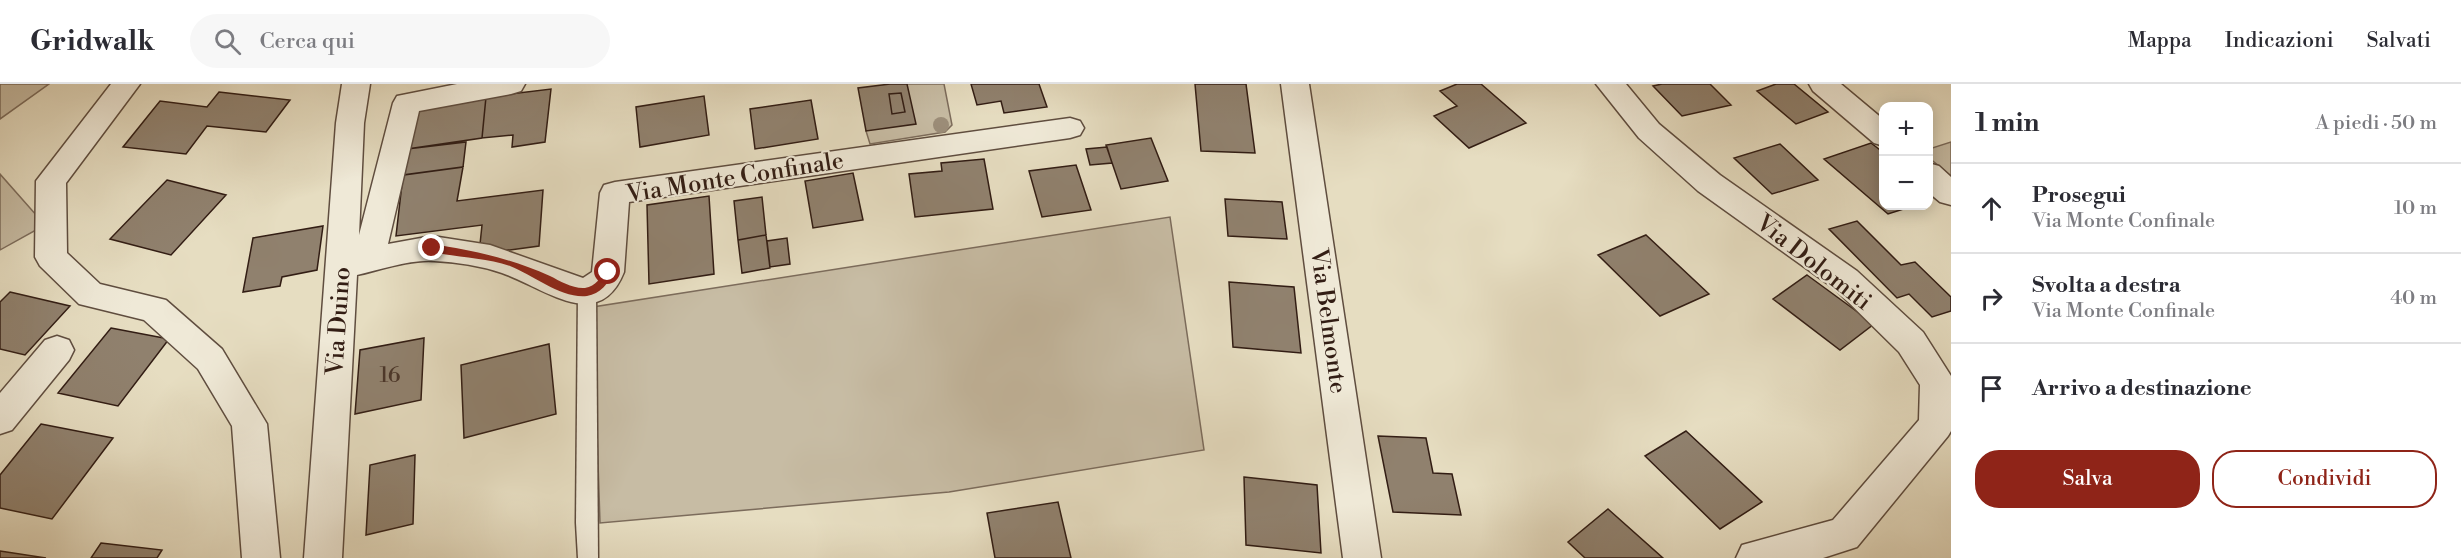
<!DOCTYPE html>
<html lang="it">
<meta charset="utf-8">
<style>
body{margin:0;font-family:"Libre Bodoni",serif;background:#f7f7f7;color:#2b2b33}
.controls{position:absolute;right:18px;top:18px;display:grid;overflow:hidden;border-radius:12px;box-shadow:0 3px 15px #0003}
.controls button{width:54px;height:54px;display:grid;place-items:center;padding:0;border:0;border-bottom:2px solid #e1e1e2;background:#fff;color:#2b2b33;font:30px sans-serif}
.stop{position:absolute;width:18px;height:18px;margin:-14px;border:4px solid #8f2418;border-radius:50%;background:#fff}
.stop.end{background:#8f2418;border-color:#fff;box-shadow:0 2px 6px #0008}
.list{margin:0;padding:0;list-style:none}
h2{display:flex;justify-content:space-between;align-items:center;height:78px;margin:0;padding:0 24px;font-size:26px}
h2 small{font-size:20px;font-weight:400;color:#7c7c81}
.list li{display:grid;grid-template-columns:39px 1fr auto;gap:18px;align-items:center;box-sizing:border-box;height:90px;padding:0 24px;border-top:2px solid #e1e1e2}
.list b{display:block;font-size:22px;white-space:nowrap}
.list p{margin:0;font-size:20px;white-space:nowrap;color:#7c7c81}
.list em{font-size:20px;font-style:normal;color:#7c7c81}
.actions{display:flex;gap:12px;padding:18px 24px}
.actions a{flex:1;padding:14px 0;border:2px solid #8f2418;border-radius:24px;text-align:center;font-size:21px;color:#8f2418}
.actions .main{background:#8f2418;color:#fff}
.icon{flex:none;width:33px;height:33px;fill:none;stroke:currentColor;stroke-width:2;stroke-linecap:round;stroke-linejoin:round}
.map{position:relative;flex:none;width:1951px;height:474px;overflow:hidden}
header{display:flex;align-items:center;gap:36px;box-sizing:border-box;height:84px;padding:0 30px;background:#fff;border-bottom:2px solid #e1e1e2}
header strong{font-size:28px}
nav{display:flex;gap:33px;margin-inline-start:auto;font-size:21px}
.search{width:420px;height:54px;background:#f7f7f7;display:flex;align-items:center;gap:15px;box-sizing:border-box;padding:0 21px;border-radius:33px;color:#7c7c81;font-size:22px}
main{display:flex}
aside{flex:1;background:#fff}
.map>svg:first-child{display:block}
.green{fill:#c7bca4;stroke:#7c6c5c;stroke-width:1.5}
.building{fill:#90816e;stroke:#321d14;stroke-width:1.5}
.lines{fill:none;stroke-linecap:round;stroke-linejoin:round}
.service-casing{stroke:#5f4d3f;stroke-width:3}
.minor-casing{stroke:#5f4d3f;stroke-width:3}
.service{fill:#efe9d7;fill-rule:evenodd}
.minor{fill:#efe9d7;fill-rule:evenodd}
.tree{fill:#9c8e7a}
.route{fill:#8f2418}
.labels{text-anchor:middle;stroke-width:4.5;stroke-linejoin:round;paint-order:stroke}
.number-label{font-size:21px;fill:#4a362a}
.street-label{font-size:24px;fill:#321d14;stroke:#efe9d7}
</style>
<header>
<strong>Gridwalk</strong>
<div class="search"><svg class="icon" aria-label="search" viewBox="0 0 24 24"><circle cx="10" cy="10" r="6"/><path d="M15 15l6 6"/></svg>Cerca qui</div>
<nav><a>Mappa</a><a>Indicazioni</a><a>Salvati</a></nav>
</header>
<main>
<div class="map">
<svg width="1951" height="474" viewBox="0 0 1951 474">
<rect width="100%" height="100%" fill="#e6ddc1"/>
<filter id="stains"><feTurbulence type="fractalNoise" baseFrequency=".00333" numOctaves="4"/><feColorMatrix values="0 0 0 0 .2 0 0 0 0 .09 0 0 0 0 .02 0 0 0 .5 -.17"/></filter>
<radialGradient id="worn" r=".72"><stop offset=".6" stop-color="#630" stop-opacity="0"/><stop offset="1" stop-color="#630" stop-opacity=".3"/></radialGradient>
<path class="green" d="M0,0H49L0,35Z
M907,0H944L952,41L945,48L870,60L866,47Z
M1951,58V92L1928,73L1929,65Z
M0,90L45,141L0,166Z
M1170,133L1204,366L949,408L600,439L593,223Z"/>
<path class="building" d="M890,0H907L916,40L866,47L858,4Z
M971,0H1039L1047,23L1004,29L1001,17L977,21Z
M1195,0H1246L1255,69L1201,67Z
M1457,0H1481L1526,39L1469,64L1434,32L1457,22L1440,7Z
M1662,0H1710L1731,21L1682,32L1653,2Z
M1776,0H1794L1828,28L1796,40L1757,7Z
M551,5L545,58L512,63L513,51L482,54L486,13Z
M219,8L290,16L266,48L207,42L186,70L123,63L160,17L207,23Z
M901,9L905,28L892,30L889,10Z
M704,12L709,51L640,63L636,23Z
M486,13L482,54L407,65L415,21Z
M811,16L818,55L755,65L750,25Z
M1151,54L1168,97L1121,105L1106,61Z
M466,58L463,83L403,91L407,65Z
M1871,59L1884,69V122H1913L1888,130L1824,75Z
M1780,60L1818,96L1772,110L1734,74Z
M1107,63L1112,79L1090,81L1086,65Z
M984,75L993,125L915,133L909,90L942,87L941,79Z
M1076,81L1091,126L1042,133L1029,87Z
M463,83L457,117L543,106L539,162L479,170L482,141L396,152L403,91Z
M853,89L863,136L813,144L805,97Z
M167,96L226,111L171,171L110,155Z
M709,112L714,190L649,200L647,121Z
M762,113L766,151L738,156L734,117Z
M1225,115L1282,118L1287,155L1228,152Z
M1857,137L1901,181L1915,178L1951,213V227L1932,233L1909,210L1897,214L1829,145Z
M323,142L317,186L282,193L280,202L243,208L253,154Z
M766,151L770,184L742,189L738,156Z
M1646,151L1709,210L1660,232L1598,171Z
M787,154L790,180L770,183L767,157Z
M1807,191L1874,240L1840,266L1773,215Z
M1229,198L1294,203L1301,269L1233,263Z
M10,208L70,222L25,271L0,265V218Z
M111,244L169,255L118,322L58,309Z
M424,254L421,316L355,330L360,266Z
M549,260L556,330L464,354L461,281Z
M41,340L113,354L52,435L0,424V391Z
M1686,347L1762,418L1720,445L1645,372Z
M1378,352L1426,354L1433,389L1452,390L1461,431L1393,428Z
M415,371L413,440L366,451L370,381Z
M1244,393L1317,401L1321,469L1246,461Z
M1058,418L1071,474H995L987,429Z
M1608,425L1663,474H1585L1568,458Z
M101,459L162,466L157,474H91Z
M0,467L46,474H0Z"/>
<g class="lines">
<defs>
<path id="service" d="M587,201L593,203L596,208L598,474H578L576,439L578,208L581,203Z"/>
<path id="minor" d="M111,0H140L66,99L67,169L100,200L166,216L222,265L267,340L280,474H242L232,342L198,285L144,236L79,220L40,182L35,173L36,97Z
M342,0H370L364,39L359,151L393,19L397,12L457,0H525L521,7L511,10L419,27L388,160L432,152L490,161L583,194L592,188L600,109L604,101L615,98L1070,34L1080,37L1084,44L1080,51L1070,54L629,118L624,188C599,251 543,203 502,189C482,182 456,178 434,177C412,175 379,186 357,191L342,474H304L336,39Z
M1281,0H1309L1381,474H1343Z
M1596,0H1626L1659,40L1720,91L1857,187L1923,248L1951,292V347L1948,352L1857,463L1823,474H1736L1742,461L1833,436L1919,336L1920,301L1899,268L1835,205L1698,107L1639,54Z
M1809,0H1841L1884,36V62L1874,59L1813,7Z
M1928,79L1939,82L1951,93V121L1940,118L1928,108Z
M57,252L69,256L74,266L69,276L12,346L0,350V309L45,256Z"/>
</defs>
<use href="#service" class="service-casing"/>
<use href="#minor" class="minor-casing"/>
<use href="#service" class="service"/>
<use href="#minor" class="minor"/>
</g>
<circle class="tree" cx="941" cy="41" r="8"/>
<path class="route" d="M432,160C476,167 509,174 550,192C560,197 573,205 585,204C596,202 601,194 604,185L613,188C609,199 600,210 587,212C562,215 533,191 510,182C484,173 456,174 429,167L428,164Z"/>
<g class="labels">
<g class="number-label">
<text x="390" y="298">16</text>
</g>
<g class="street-label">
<text transform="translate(735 93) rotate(-9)" y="8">Via Monte Confinale</text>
<text transform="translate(1814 178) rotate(38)" y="8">Via Dolomiti</text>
<text transform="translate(338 237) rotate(-86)" y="8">Via Duino</text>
<text transform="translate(1329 237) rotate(82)" y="8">Via Belmonte</text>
</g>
</g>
<rect width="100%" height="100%" filter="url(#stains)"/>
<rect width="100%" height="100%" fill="url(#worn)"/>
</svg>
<div class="controls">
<button>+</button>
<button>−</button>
</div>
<div class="stop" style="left:608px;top:188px"></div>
<div class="stop end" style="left:432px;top:164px"></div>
</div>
<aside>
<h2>1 min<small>A piedi · 50 m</small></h2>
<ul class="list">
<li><svg class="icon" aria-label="ahead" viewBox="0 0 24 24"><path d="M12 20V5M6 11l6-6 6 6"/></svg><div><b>Prosegui</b><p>Via Monte Confinale</p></div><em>10 m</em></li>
<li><svg class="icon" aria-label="right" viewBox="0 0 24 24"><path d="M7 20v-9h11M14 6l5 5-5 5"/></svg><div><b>Svolta a destra</b><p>Via Monte Confinale</p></div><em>40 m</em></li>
<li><svg class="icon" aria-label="arrive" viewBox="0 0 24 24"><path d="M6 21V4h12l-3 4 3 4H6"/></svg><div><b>Arrivo a destinazione</b></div></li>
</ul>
<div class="actions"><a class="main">Salva</a><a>Condividi</a></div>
</aside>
</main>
